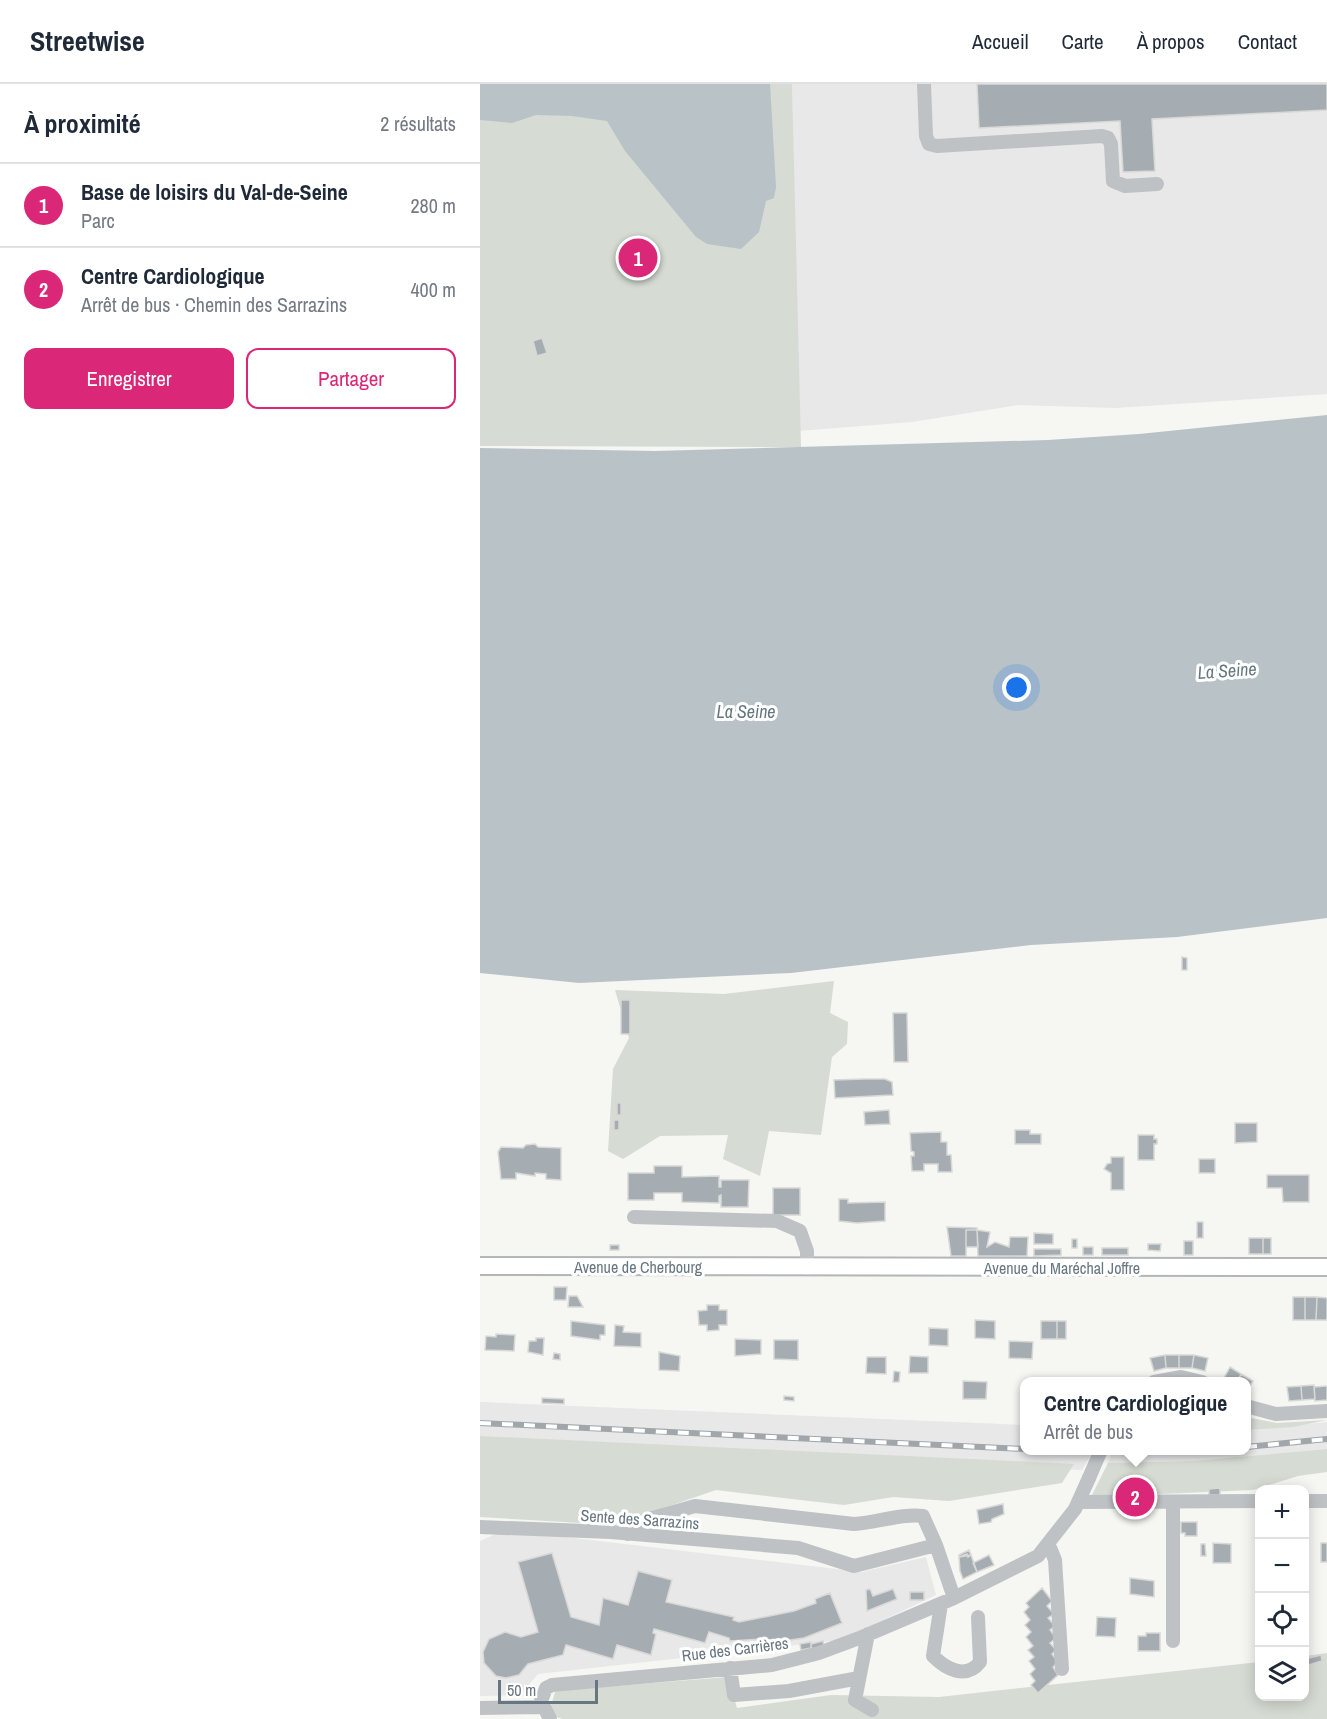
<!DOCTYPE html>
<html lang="fr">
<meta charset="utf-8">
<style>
body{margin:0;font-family:"Archivo Narrow",sans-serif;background:#f6f6f7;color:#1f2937}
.controls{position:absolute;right:18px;bottom:18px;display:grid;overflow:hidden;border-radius:12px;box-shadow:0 3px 15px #0003}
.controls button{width:54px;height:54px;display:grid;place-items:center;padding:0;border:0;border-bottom:2px solid #e0e1e3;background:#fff;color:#1f2937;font:30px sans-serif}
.scale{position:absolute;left:18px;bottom:15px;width:100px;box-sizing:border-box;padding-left:6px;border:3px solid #687681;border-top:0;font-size:16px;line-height:21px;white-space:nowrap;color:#687681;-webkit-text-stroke:4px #fff;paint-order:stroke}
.you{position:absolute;left:537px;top:604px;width:21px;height:21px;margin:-15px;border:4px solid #fff;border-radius:50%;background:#1a73e8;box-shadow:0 0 0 9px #1a73e833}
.badge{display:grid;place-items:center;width:39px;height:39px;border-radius:50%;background:#db2777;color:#fff;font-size:20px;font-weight:700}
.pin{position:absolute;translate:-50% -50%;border:3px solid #fff;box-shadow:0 2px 6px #0006}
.popup{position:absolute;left:540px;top:1293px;width:231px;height:78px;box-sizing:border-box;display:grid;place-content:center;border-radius:12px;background:#fff;filter:drop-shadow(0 2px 4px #0005);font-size:20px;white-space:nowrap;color:#747a83}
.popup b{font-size:22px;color:#1f2937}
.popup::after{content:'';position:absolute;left:50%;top:100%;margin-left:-12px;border:12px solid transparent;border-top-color:#fff}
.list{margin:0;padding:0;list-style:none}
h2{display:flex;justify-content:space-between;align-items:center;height:78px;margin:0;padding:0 24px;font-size:26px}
h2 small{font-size:20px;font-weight:400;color:#747a83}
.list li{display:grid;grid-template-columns:39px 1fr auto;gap:18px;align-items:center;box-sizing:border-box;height:84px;padding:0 24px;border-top:2px solid #e0e1e3}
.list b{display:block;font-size:22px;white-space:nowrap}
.list p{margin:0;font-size:20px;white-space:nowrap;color:#747a83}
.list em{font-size:20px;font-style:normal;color:#747a83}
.actions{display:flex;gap:12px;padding:18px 24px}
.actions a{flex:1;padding:14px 0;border:2px solid #db2777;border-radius:12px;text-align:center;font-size:21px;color:#db2777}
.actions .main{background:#db2777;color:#fff}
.icon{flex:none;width:33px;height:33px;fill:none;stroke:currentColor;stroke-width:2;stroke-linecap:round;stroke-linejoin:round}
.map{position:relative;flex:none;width:847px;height:1635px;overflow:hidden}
header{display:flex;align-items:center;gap:36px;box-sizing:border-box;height:84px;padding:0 30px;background:#fff;border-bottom:2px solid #e0e1e3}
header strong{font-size:28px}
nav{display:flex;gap:33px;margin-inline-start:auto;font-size:21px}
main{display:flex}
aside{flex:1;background:#fff}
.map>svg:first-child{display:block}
.built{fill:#e7e8e7}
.green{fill:#d6dbd3}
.water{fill:#b9c2c7}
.building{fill:#a6adb2;stroke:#d8d8d6;stroke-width:1.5}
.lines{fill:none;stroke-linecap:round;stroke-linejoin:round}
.major-casing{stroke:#b2b6b9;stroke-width:20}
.minor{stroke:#bec2c5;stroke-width:14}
.major{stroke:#fff;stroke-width:16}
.rail-casing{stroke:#a0a6aa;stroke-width:6}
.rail{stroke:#fff;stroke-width:4;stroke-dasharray:11;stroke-linecap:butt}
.minor-bridge{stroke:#bec2c5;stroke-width:14}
.labels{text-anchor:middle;stroke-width:6;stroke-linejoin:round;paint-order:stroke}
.street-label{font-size:16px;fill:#687681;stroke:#fff}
.water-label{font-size:18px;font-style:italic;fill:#64777e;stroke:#fff}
</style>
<header>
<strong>Streetwise</strong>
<nav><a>Accueil</a><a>Carte</a><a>À propos</a><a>Contact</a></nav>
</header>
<main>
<aside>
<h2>À proximité<small>2 résultats</small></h2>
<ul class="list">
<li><span class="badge">1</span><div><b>Base de loisirs du Val-de-Seine</b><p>Parc</p></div><em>280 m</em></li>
<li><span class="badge">2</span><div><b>Centre Cardiologique</b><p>Arrêt de bus · Chemin des Sarrazins</p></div><em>400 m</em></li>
</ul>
<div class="actions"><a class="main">Enregistrer</a><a>Partager</a></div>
</aside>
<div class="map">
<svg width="847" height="1635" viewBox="0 0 847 1635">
<rect width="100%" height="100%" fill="#f6f6f3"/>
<path class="built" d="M312,0H847V310L635,324L538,321L432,338L318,347Z
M0,1318L544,1341V1366L613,1367L602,1386L0,1362Z
M847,1338V1365L712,1377L628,1379L633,1367L766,1366V1346Z
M25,1446L382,1488L446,1473L456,1511L361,1556L58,1590L40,1611L0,1612V1457Z"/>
<path class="green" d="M0,0H312L321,363L0,362Z
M354,897L350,929L368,938L367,960L352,973L341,1051L289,1047L280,1092L243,1075L248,1051L180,1052L143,1075L128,1067L133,985L149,954L135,906L244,910Z
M766,1333L797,1339L847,1336L813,1343L766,1346Z
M0,1352L594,1380L582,1399L469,1417L413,1413L364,1421L236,1406L134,1441L0,1433Z
M847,1365V1388L818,1392L773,1406L611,1413L628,1379L712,1377Z
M847,1569V1635H83L76,1633L70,1625L75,1608L85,1606L248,1593L257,1624L351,1611L459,1613L779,1578L780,1612H824L825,1572Z"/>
<path class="water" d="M0,0H290L296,103L294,114L286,117L279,148L261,165L227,160L216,153L145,67L127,37L92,32L56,31L32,39L0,36Z
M847,331V834L697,853L551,861L311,889L99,899L0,889V364L175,367L568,356L659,350Z"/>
<path class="building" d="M497,0H847V26L672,35L675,87L643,88L640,37L499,44Z
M62,254L67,269L57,272L53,257Z
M702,873L707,874V886H702Z
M141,916H150V950H141Z
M413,929H427L428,978H414Z
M384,995H405L412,998L413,1011L355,1014L354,996Z
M137,1019H141V1031H137Z
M409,1026L410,1040L385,1041L384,1028Z
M134,1036H139V1046H134Z
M755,1039H777V1058L755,1059Z
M535,1046H550V1050H561V1060H535Z
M461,1048V1058H467V1071H471L472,1088H458V1080H444V1087H432L431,1072H434V1068L431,1067L430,1049Z
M658,1051H674V1055H677V1060H674V1076H658Z
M55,1060L58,1063L81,1064V1096L66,1095V1090L55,1089V1092L36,1089V1095H21L18,1068L21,1063L43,1064L46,1061Z
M631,1073H644V1106H631V1089L624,1085L627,1080L631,1079Z
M719,1075H735V1089H719Z
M174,1082H202V1093L239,1092V1103H241V1096H269L268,1123H241V1111L239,1112V1119L202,1118V1109H174V1116H148V1089H174Z
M787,1091H829V1118H803L802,1104H787Z
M293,1104H320V1131H293Z
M359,1115H368V1119L405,1118V1137L377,1139L359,1137Z
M717,1138H723V1154H717Z
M467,1143L497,1144V1146H486V1172H471Z
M486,1146H497L498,1163H486Z
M497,1146L510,1148L507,1163L515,1158L529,1163L530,1153H548L547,1172H498Z
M554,1149L573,1150V1160H554Z
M769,1154H783V1170H769Z
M783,1154H791V1170H783Z
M592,1155H597V1164H592Z
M704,1157H713V1171H704Z
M668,1160H681L680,1167L668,1166Z
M130,1161H139V1166H130Z
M603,1163H613V1171H603Z
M622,1164H648V1171H622Z
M554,1165H581V1171L554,1172Z
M74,1203H87L86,1216H74Z
M89,1212H97L103,1223H88Z
M813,1213H825V1236H813Z
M825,1213H837L836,1236H825Z
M837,1213L847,1214V1236H836Z
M227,1221H239V1226H247V1241H239V1246L227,1247V1241H219L218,1227L227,1226Z
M495,1236L515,1237V1255L495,1254Z
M91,1237L125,1241V1251H120V1256L91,1252Z
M561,1237H577V1255H561Z
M577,1237H586V1255H577Z
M135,1241L144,1242L143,1248L161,1249V1263L134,1262Z
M449,1244L468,1245V1262L449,1261Z
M16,1250L35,1251L34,1267L5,1266L6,1252L16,1253Z
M56,1254H64L63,1271L48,1268L49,1257H56Z
M255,1255L281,1256V1270L255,1272Z
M294,1256H318V1276L294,1275Z
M529,1257L553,1258L552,1275L529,1274Z
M179,1268L200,1272L199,1287L179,1286Z
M74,1269L80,1270V1276L73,1275Z
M685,1271L686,1284L674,1287L670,1274Z
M685,1271H699V1284H686Z
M699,1271H714L712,1284H699Z
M714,1271L728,1274L725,1287L712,1284Z
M430,1272L448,1273V1289H429Z
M387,1273H406V1290L386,1289Z
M750,1283L761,1290L757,1298L743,1296Z
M414,1287L420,1288L419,1298H413Z
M761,1290L773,1297L766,1309V1298H757Z
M565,1294H576V1298H565Z
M576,1294H589V1298H576Z
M483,1297L507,1298L506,1315H483Z
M834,1301L835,1315L822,1316L821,1302Z
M821,1302L822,1316L809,1317L807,1303Z
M847,1302V1316L835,1317L834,1303Z
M304,1312L314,1313V1317L304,1316Z
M62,1314L84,1315V1320L62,1319Z
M740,1404V1411H729V1405Z
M523,1420L524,1430L512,1435L511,1438L499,1440L497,1426Z
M701,1438H717V1452H705V1449H701Z
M733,1459L751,1460V1479H733Z
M841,1459H847V1478H841Z
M721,1460H725L726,1472H721Z
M489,1466L491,1471L479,1473V1471Z
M72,1469L91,1533L119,1541L123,1514L148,1521L158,1487L192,1496L186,1518L254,1533L253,1536L259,1538L314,1527L336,1519L335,1515L350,1509L362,1539L324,1554L283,1560L282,1555L250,1557L249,1554L229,1548L225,1559L174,1545L173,1549L176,1550L171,1571L137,1561L133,1575L86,1561L83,1571L48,1580L39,1591L26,1594L16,1592L4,1579L3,1568L9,1555L25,1548L41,1553L58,1548L38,1478Z
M487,1470L488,1473L491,1471L497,1488L483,1495L480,1487L479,1473Z
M509,1471L514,1481L497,1488L493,1479Z
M650,1494L674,1497V1513L650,1510Z
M562,1504L572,1517L567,1522L574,1530L568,1534L575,1542L570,1546L576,1554L570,1559L576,1566L572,1570L578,1578L573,1583L578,1591L558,1609L551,1601L555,1597L550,1590L555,1585L549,1577L554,1573L548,1566L553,1562L546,1553L551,1548L545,1541L550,1536L544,1528L549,1523L546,1519Z
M390,1505L393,1512L413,1505L417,1515L387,1527L386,1506Z
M430,1508H444V1516H430Z
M617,1533L636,1534L635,1553L616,1552Z
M666,1549H680V1567H658V1552H666Z
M343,1557L344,1563L332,1566L331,1560Z
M331,1558V1564L321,1566L320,1560Z
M841,1571L842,1577L825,1582V1575Z"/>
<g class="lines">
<defs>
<path id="major" d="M0,1182L847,1183"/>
</defs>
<use href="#major" class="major-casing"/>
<path class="minor" d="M444,0L446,52L449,60L457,62L622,52L628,54L631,60L633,97L645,102L677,100
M154,1133L297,1137L320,1147L327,1167V1184
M674,1298L701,1293L722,1298
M766,1322L796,1330L847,1327
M824,1417H847
M598,1418L780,1417
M0,1443L131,1448L318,1464L374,1482L456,1461L474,1514
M148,1450L155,1439L215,1422L374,1440C397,1439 421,1429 443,1432L456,1461
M569,1461L575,1476L582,1585
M461,1520L453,1572C466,1585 486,1596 500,1578L498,1533
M388,1550L375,1616L392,1626
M693,1557V1419
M250,1584L254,1611L309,1607L379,1594
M0,1624L62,1623
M70,1635L61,1617L66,1604L72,1601L292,1581L339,1569L382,1553L474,1514L558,1472L595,1425L609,1394"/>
<use href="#major" class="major"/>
<defs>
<path id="rail" d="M0,1339L544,1365
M766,1363L847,1355
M590,1366H701"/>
</defs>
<use href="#rail" class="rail-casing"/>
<use href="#rail" class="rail"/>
<path class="minor-bridge" d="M609,1394L621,1366"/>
</g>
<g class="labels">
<g class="street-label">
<text x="158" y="1189">Avenue de Cherbourg</text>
<text x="582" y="1190">Avenue du Maréchal Joffre</text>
<text transform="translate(160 1435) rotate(4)" y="6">Sente des Sarrazins</text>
<text transform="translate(255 1565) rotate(-7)" y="6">Rue des Carrières</text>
</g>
<g class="water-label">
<text transform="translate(747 587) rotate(-4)" y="6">La Seine</text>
<text x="266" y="634">La Seine</text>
</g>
</g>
</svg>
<div class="controls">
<button>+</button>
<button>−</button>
<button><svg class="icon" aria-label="locate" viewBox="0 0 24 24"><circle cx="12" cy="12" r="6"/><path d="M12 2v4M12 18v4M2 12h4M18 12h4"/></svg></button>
<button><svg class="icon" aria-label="layers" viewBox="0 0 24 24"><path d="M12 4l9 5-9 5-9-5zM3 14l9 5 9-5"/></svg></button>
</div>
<div class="scale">50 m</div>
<div class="you"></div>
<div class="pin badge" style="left:158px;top:174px">1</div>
<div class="pin badge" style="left:655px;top:1413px">2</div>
<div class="popup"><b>Centre Cardiologique</b>Arrêt de bus</div>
</div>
</main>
